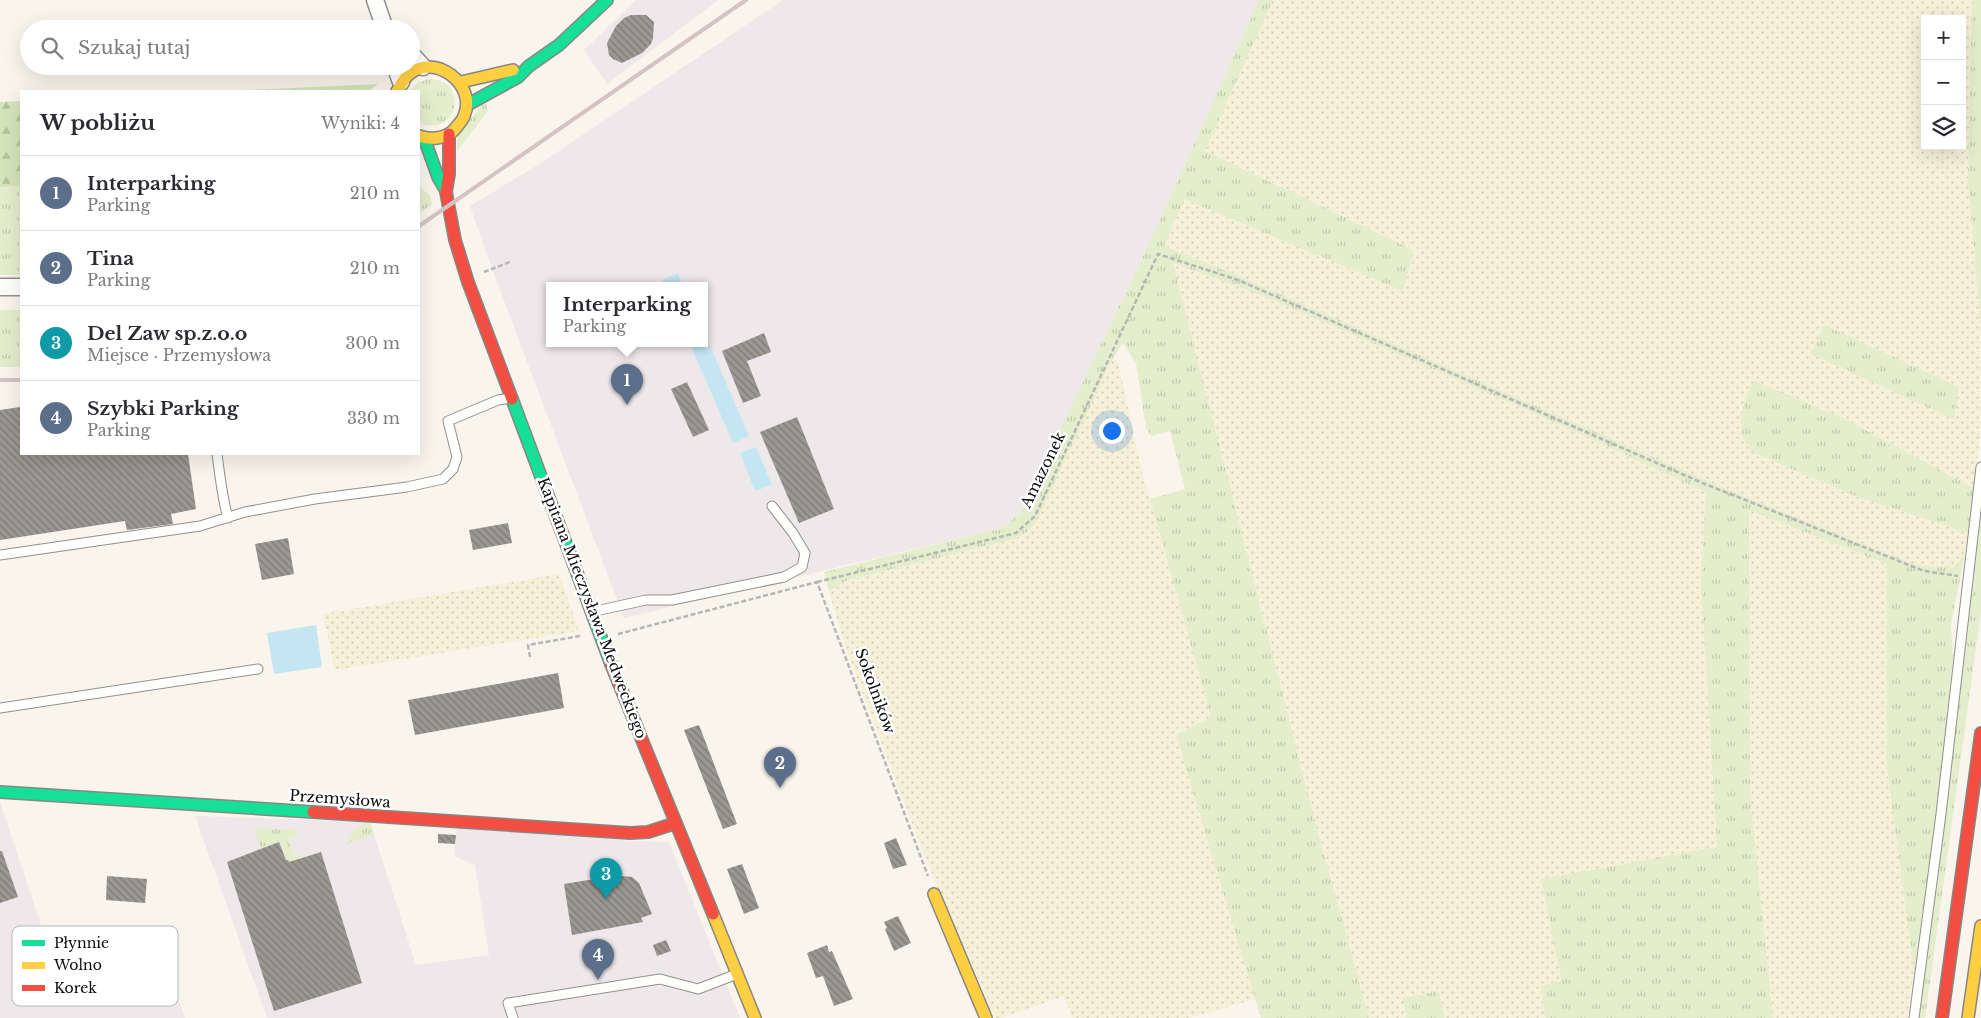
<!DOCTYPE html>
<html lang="pl">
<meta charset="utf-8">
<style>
body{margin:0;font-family:"Libre Baskerville",serif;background:#f7f7f7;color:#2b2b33}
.controls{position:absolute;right:15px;top:15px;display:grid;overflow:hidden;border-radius:0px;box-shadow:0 5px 20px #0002}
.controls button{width:45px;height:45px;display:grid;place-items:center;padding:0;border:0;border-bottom:1px solid #e1e1e2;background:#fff;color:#2b2b33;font:25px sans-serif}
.you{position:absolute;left:1111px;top:430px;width:18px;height:18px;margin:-12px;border:4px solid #fff;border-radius:50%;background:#1a73e8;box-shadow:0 0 0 8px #1a73e833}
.badge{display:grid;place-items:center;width:32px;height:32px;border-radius:50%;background:#5e5c59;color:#fff;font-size:16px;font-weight:700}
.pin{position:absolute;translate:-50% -41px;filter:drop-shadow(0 1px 2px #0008)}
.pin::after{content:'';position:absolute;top:26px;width:18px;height:15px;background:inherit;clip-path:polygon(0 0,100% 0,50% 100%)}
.popup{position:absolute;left:546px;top:282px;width:162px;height:65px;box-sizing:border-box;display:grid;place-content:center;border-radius:0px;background:#fff;filter:drop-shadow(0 1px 4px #0005);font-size:16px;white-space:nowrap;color:#7c7c81}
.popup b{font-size:19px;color:#2b2b33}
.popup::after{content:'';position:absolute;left:50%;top:100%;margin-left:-10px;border:10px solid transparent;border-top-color:#fff}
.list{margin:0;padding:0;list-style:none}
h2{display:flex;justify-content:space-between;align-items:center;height:65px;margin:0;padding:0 20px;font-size:21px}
h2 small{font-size:16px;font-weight:400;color:#7c7c81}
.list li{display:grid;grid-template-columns:32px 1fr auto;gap:15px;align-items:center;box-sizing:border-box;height:75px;padding:0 20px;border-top:1px solid #e1e1e2}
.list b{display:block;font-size:19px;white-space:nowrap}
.list p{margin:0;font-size:16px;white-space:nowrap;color:#7c7c81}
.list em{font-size:16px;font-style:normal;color:#7c7c81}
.icon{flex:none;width:28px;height:28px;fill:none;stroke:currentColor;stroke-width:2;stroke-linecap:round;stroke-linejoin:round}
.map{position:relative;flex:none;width:1981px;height:1018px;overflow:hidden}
.search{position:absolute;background:#fff;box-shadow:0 5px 20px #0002;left:20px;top:20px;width:400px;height:55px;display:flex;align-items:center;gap:12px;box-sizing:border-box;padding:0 18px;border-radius:28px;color:#7c7c81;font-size:19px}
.panel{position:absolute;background:#fff;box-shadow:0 5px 20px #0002;left:20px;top:90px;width:400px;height:365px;border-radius:0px}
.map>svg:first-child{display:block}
.industrial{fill:#efe8ea;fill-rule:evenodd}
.farmland{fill:url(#farmland-dots);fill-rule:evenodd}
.grass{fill:url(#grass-tufts)}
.forest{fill:url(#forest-firs)}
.water{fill:#c3e6f2}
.building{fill:url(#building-back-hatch)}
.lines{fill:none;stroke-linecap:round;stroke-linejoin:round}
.lane-casing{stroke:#92908c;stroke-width:11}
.street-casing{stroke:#92908c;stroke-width:19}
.fast-casing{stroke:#888682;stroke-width:14}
.slow-casing{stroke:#888682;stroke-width:14}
.jam-casing{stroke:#888682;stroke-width:14}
.path{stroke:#b7b6b5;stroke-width:2.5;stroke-dasharray:5 2.5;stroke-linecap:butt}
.lane{stroke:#fefefc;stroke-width:9}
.street{stroke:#fefefc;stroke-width:16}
.fast{stroke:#16e098;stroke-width:11}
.slow{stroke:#ffcf43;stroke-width:11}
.jam{stroke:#f24e42;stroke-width:11}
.rail{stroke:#d5c3c4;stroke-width:4}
.labels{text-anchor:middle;stroke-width:5;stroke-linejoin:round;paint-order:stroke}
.street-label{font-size:15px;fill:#0a0a0a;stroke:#fff}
.key{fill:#fff;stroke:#b6b6b6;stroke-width:1}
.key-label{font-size:14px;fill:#0a0a0a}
</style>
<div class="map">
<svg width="1981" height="1018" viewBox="0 0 1981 1018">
<defs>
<pattern id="farmland-dots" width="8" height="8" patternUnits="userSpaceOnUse" patternTransform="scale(1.25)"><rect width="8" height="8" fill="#f6f0d8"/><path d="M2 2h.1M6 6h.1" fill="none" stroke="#d2ccb8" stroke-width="1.8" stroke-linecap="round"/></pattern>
<pattern id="grass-tufts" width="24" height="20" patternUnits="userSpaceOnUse" patternTransform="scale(1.25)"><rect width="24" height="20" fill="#e4edcc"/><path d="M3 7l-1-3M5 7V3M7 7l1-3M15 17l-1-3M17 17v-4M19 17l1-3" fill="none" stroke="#c2caae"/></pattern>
<pattern id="forest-firs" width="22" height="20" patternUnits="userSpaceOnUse" patternTransform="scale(1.25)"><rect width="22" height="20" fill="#d5e5ba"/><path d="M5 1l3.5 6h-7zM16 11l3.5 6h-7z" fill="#b6c39f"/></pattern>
<pattern id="building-back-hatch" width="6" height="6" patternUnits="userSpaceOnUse" patternTransform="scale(1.25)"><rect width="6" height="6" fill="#9b9893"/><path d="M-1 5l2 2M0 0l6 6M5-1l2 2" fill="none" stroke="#7d7a76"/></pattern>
</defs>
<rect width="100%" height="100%" fill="#f9f5ec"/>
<path class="industrial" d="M636,0H718L607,84L584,50Z
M783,0H1259L1160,220L1050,451L1025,508L1003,528L624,618L492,269L470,206L541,163ZM550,286H704V344H550Z
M0,802L51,955L166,965L185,1018H0Z
M195,816L370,822L416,965L489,955L475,865L454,856L457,828L634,841L669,842L740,1018H267Z"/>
<path class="farmland" d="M1273,0H1972L1968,181L1981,330V429L1974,488L1843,418L1754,453L1855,496L1969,533L1965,554L1953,568L1916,565L1733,492L1242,277L1164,246L1184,199L1403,291L1415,250L1205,151ZM1925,19H1962V146H1925Z
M1172,263L1266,297L1550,420L1706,492L1701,582L1717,848L1541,879L1562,981L1541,985L1545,1018H1445L1440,992L1404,998L1407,1018H1369L1313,814Z
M1113,358L1118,362L1142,472L1211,717L1176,735L1256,999L1189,1018H1072L1064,996L1002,1018H996L945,906L913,826L848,654L829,592L848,580L1015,539L1105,377Z
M1749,509L1887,564V768L1914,971L1907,1018H1773L1750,794Z
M559,574L579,631L335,670L323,614Z"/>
<path class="grass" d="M1259,0H1273L1205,151L1414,250L1403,291L1184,199L1164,246L1239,276L1733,492L1916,565L1953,568L1965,554L1951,624L1953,658L1937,813L1914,971L1887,768V564L1749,510L1750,794L1773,1018H1545L1541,985L1562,981L1541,879L1717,847L1701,582L1706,492L1550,420L1266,297L1173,263L1313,814L1369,1018H1261L1176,735L1211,717L1150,499L1185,489L1170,431L1151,436L1146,428L1136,363L1123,343L1113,358L1036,522L1027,532L1015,539L848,580L829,591L824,572L1003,528L1025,508L1050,451L1160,220Z
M1972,0H1981V330L1968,181Z
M428,79C472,79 456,141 419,122V91H410L417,83Z
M485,101L488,111L457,151V136Z
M21,186V275H0V187Z
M419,186L430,196L432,204L419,214Z
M0,310H21V367H0Z
M1824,325L1959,387L1954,419L1811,354Z
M1754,381L1843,418L1974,488L1969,533L1855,496L1754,453C1751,449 1746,444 1744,440C1738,423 1744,396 1754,381Z
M1981,507V612L1925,1018H1919Z
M370,822L374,834L346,844C351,831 357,827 370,822Z
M253,828L298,830L299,835L289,839L293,855L300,853L301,858L289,862L286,860L280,842L261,849Z
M1439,991L1445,1018H1407L1403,998Z"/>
<path class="forest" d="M378,84L369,91H229Z
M21,101V186L0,187V102Z"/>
<path class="water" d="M678,273L683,286H664L662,280Z
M705,334L749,436L733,443L690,344H704Z
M756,447L772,485L755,491L740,453Z
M316,625L322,667L274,674L267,633Z"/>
<path class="building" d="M631,15H646L654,22L653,38L651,44L642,53L622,63L613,59L609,55L607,43L616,26L624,18Z
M764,333L771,352L747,361L761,396L743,403L722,351Z
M687,382L709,430L693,437L671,389Z
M20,407L21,454H188L196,509L171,514L173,524L127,530L125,521L0,540V410Z
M797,417L834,509L799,523L760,432Z
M508,523L512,543L473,550L469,530Z
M288,538L294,574L262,580L255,544Z
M558,673L564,708L415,735L408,700Z
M699,725L737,824L723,829L684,730Z
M438,834L456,835L455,844L438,843Z
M896,838L907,865L893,869L884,843Z
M279,842L286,860H288L289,862L321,852L362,983L274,1011L227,862Z
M0,851H2L18,897L0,903Z
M742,864L759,908L744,914L727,869Z
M594,873L632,877L639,883L652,914L641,918L643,922L572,935L564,884L594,879Z
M107,876L147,879L145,903L106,900Z
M898,916L911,943L894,951L885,929L887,928L884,922Z
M666,940L671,951L657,956L653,945Z
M827,945L829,952L832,951L853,999L834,1006L823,976L816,978L807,953Z"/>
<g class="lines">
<defs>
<path id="lane" d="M217,454C220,476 222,497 228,518
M0,555L200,526L245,512L315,499L407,487L443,479L453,469L457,457L448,421L498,400L512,398
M591,612L646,600H672L784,577L802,567L805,553L793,533L772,506
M0,708L258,669
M513,1018L508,1003L660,979L698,989L737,974
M1914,1018L1941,814L1981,467"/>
<path id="street" d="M375,0L385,29
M411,54L423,67
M395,66L401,82
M0,287H21"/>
<path id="fast" d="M467,105L518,77L529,66L559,45L607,0
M424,138L438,177L445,189
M512,399L611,664
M0,792L313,812"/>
<path id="slow" d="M461,82L513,70
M397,91C400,86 404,79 408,75C434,51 478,85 464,116C463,120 458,125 455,129C446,139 431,140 419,136
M934,894L986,1018
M713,914L755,1018
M1968,1018L1981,926"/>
<path id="jam" d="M449,134V174L446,192L455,240L468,282L512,399
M611,664L713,914
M313,812L630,833L648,832L676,823
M1942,1018L1981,733"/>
</defs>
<use href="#lane" class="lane-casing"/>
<use href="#street" class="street-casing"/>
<use href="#fast" class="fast-casing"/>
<use href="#slow" class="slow-casing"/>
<use href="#jam" class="jam-casing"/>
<path class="path" d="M484,272L510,262
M817,582L1016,533L1035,516L1158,254L1238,280L1705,484L1924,571L1958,576
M618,634L817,582L928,876
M530,657L528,645L580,636"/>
<use href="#lane" class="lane"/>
<use href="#street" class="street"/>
<use href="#fast" class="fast"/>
<use href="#slow" class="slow"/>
<use href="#jam" class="jam"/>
<path class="rail" d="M419,226L746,0
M0,380H21"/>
</g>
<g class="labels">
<g class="street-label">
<text transform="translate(1043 470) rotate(-64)" y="5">Amazonek</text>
<text transform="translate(592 608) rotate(69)" y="5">Kapitana Mieczysława Medweckiego</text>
<text transform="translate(875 691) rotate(70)" y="5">Sokolników</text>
<text transform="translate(340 799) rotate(4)" y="5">Przemysłowa</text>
</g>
</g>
<rect x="12" y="926" width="166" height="80" rx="8" class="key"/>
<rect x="22" y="940" width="23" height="6" fill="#16e098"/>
<rect x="22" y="962" width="23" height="7" fill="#ffcf43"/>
<rect x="22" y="985" width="23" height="6" fill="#f24e42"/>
<g class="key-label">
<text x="54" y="948">Płynnie</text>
<text x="54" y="970">Wolno</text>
<text x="54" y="993">Korek</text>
</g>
</svg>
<div class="controls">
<button>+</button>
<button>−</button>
<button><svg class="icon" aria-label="layers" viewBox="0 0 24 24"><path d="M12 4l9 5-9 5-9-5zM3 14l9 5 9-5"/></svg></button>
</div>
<div class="you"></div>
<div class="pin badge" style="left:627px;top:405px;background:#5c6f8a">1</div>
<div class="popup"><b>Interparking</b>Parking</div>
<div class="pin badge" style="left:780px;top:788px;background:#5c6f8a">2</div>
<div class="pin badge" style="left:606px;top:899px;background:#0f9aa8">3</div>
<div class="pin badge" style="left:598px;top:980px;background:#5c6f8a">4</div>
<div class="search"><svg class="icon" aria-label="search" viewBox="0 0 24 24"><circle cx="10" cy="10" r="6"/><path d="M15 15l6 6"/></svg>Szukaj tutaj</div>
<section class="panel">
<h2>W pobliżu<small>Wyniki: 4</small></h2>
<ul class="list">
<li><span class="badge" style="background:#5c6f8a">1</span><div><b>Interparking</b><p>Parking</p></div><em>210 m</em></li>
<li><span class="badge" style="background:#5c6f8a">2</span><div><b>Tina</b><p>Parking</p></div><em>210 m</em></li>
<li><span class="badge" style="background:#0f9aa8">3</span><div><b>Del Zaw sp.z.o.o</b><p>Miejsce · Przemysłowa</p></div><em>300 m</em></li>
<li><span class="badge" style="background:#5c6f8a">4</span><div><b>Szybki Parking</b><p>Parking</p></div><em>330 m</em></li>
</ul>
</section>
</div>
